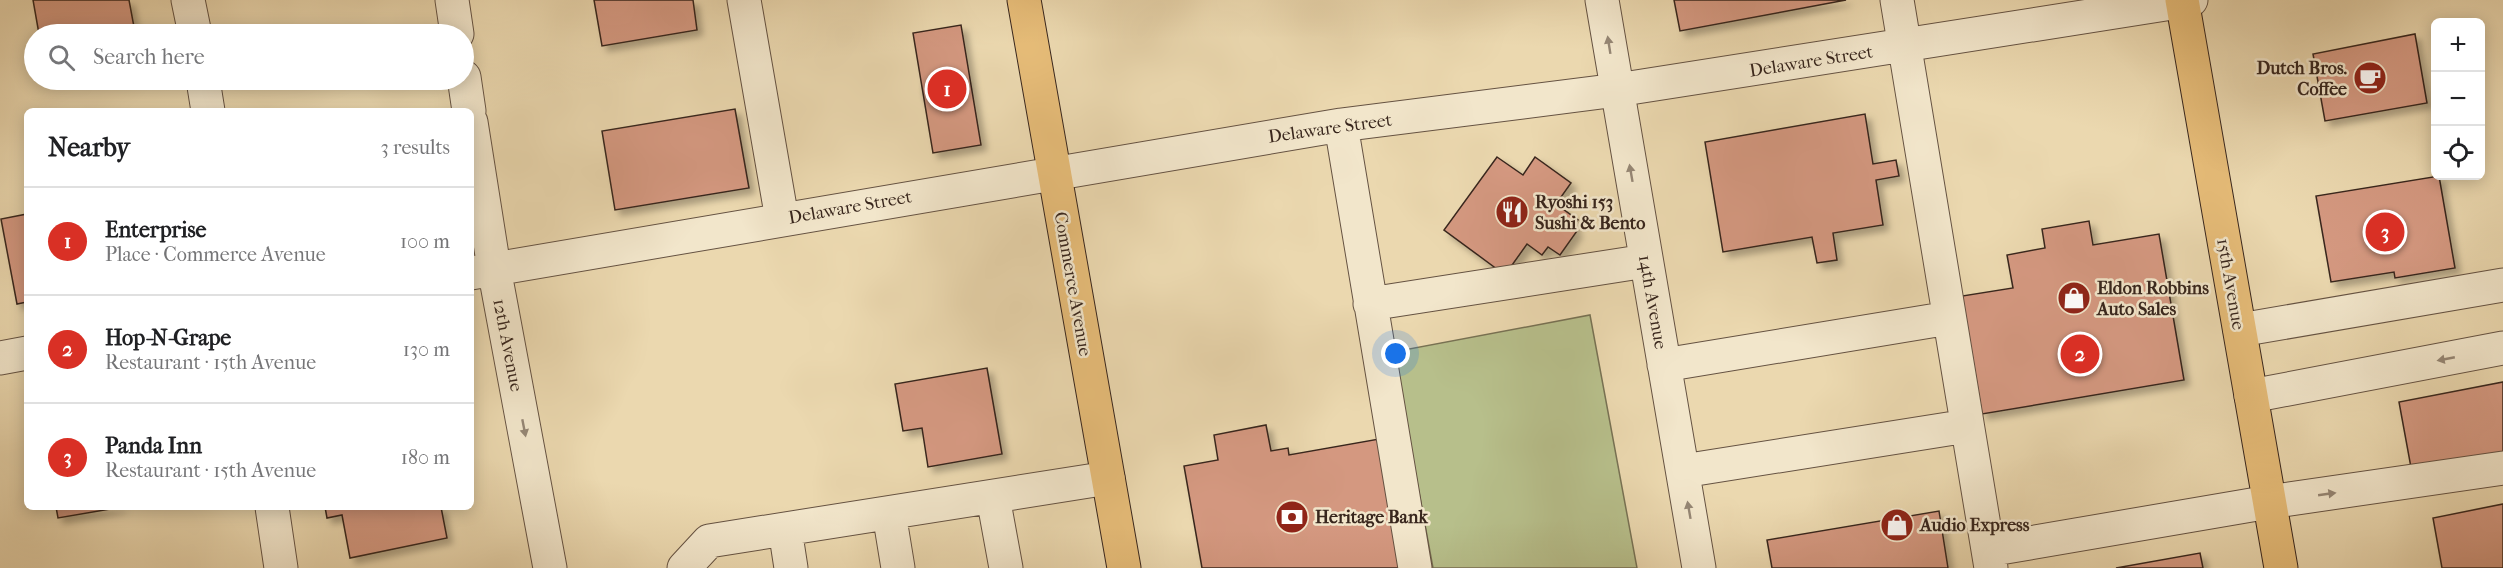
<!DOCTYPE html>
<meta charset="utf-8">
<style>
body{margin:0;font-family:"IM FELL French Canon",serif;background:#f6f6f6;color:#202124}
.controls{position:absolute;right:18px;top:18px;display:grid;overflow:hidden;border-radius:9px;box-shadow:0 3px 15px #0003}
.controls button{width:54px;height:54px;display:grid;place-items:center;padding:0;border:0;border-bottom:2px solid #e0e0e0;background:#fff;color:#202124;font:30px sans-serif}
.you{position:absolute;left:1396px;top:354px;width:21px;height:21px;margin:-15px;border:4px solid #fff;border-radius:50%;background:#1a73e8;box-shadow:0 0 0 9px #1a73e833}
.badge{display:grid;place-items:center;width:39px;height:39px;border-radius:50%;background:#d93025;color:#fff;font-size:20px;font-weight:700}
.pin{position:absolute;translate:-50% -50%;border:3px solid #fff;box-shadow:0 2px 6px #0006}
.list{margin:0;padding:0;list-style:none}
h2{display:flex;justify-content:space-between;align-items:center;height:78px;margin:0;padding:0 24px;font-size:26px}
h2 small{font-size:20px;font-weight:400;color:#757577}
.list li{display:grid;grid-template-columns:39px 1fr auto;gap:18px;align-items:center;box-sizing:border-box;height:108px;padding:0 24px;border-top:2px solid #e0e0e0}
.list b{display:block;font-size:22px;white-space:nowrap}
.list p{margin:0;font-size:20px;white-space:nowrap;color:#757577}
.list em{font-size:20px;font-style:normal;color:#757577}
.icon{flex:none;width:33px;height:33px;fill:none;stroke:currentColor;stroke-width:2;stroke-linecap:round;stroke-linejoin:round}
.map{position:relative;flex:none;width:2503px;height:568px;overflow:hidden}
.search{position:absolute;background:#fff;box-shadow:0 3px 15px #0003;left:24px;top:24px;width:450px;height:66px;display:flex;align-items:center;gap:15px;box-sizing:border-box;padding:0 21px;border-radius:33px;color:#757577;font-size:22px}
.panel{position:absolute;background:#fff;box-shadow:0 3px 15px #0003;left:24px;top:108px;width:450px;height:402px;border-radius:9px}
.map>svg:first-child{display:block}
.green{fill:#b7bf8b;stroke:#787254;stroke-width:1.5}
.building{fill:#d49880;stroke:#38261d;stroke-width:1.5;filter:url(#shadow)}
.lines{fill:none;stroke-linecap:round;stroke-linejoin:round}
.minor-casing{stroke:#655242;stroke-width:35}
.major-casing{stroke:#38261d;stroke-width:35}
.minor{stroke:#f2e6cb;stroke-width:33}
.major{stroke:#e6bc78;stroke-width:33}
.oneway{fill:#958674}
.labels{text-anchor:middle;stroke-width:5;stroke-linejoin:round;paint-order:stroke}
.street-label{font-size:18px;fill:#38261d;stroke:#f2e6cb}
.poi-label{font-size:18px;font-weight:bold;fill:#38261d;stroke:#f2e6cb;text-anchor:start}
</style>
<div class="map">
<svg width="2503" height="568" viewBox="0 0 2503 568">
<defs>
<filter id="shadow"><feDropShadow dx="5.5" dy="5.5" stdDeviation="3" flood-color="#0004"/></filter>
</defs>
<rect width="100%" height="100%" fill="#ebd8af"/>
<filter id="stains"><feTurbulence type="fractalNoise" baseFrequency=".00333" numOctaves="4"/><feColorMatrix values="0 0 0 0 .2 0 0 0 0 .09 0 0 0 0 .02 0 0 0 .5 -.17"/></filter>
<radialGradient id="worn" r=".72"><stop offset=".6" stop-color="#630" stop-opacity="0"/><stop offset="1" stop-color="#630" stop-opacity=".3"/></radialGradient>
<path class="green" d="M1590,315L1637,568H1433L1393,352Z"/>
<path class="building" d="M33,0H129L134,27L93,34H39Z
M594,0H693L697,30L602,46Z
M1674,0H1846L1680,31Z
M961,25L981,145L933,153L913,33Z
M2415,34L2427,103L2325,121L2313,54Z
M735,109L749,188L615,210L602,131Z
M1865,114L1873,164L1896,160L1899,176L1876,180L1883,225L1833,233L1837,260L1817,263L1812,237L1723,252L1705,142Z
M1497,157L1523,175L1535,157L1571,183L1556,204L1578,220L1572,227L1577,231L1560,255L1548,247L1542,255L1527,244L1505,275L1444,230Z
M2439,176L2455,268L2395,278L2394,272L2331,282L2316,196Z
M27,214V302L17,304L1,219Z
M2089,221L2093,245L2159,234L2184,380L1982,414L1962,296L2013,288L2007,255L2045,248L2042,229Z
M987,368L1002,454L928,467L922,428L903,431L895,384Z
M2503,382V457L2412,473L2399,402Z
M1266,425L1271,451L1288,448L1289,455L1379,439L1401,568H1202L1184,466L1218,460L1214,435Z
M2503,504V568H2442L2433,518Z
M56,507H122L58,518Z
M325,507H441L447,538L350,558L342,515L327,518Z
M1939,511L1948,568H1772L1767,540Z
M2200,553L2203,568H2116Z"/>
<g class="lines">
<defs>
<path id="minor" d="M188,0L195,34
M452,0L457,34
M744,0L782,219
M1602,0L1699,568
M1897,0L1991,568
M464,77L469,111
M203,80L208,111
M471,122L494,268L550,568
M1341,125L1415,568
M471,273L1341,125L1617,90L2191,0
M1370,304L1646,261
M2240,330L2503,285
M0,358L27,353
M1664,365L1949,318
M2251,396L2503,348
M1683,471L1967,426
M993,497L1006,568
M272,507L281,568
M889,513L898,568
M785,529L791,568
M1988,550L2269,502L2503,468
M684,568L709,541L1108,478"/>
<path id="major" d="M1024,0L1124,568
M2182,0L2281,568"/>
</defs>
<use href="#minor" class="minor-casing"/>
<use href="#major" class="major-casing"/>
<use href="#minor" class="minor"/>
<use href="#major" class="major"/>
</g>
<defs><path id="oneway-solid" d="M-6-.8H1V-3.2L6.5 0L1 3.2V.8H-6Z" transform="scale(1.5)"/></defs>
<g class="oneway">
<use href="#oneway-solid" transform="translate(1609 45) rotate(-99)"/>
<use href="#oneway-solid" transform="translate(1631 173) rotate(-100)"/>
<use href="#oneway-solid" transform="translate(2446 359) rotate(169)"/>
<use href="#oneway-solid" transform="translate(524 428) rotate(79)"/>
<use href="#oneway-solid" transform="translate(2327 494) rotate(-8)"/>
<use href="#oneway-solid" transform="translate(1689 510) rotate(-100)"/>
</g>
<defs>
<symbol id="cafe-disc" viewBox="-11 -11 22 22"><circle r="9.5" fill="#8f2418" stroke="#f2e6cb"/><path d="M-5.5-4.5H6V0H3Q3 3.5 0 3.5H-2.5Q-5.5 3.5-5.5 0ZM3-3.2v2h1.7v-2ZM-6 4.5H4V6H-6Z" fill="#fff"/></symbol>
<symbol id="restaurant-disc" viewBox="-11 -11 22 22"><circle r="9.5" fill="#8f2418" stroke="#f2e6cb"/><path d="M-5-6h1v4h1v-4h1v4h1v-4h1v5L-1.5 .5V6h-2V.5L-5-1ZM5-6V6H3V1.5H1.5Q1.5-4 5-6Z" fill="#fff"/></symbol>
<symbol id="shop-disc" viewBox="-11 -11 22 22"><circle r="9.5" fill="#8f2418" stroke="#f2e6cb"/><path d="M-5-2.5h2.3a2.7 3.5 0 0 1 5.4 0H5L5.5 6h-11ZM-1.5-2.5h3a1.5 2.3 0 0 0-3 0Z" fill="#fff"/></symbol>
<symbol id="bank-disc" viewBox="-11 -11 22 22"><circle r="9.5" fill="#8f2418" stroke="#f2e6cb"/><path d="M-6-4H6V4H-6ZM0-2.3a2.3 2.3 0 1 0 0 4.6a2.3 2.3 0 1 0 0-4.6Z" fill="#fff"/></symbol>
</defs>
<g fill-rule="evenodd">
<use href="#cafe-disc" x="2351" y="59" width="38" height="38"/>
<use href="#restaurant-disc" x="1493" y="193" width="38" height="38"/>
<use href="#shop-disc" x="2055" y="279" width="38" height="38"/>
<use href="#bank-disc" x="1273" y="498" width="38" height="38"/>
<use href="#shop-disc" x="1878" y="506" width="38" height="38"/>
</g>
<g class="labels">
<g class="street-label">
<text transform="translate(1811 61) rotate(-9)" y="6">Delaware Street</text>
<text transform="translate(1330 128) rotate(-8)" y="6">Delaware Street</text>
<text transform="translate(850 207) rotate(-10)" y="6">Delaware Street</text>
<text transform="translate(1073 284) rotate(80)" y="6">Commerce Avenue</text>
<text transform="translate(2231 284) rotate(80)" y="6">15th Avenue</text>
<text transform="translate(1653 302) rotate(80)" y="6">14th Avenue</text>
<text transform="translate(508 345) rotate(79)" y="6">12th Avenue</text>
</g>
<g class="poi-label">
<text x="2347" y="74" text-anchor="end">Dutch Bros.<tspan x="2347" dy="21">Coffee</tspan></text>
<text x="1535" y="208">Ryoshi 153<tspan x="1535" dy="21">Sushi &amp; Bento</tspan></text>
<text x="2097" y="294">Eldon Robbins<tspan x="2097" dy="21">Auto Sales</tspan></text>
<text x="1315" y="523">Heritage Bank</text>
<text x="1920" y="531">Audio Express</text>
</g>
</g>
<rect width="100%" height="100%" filter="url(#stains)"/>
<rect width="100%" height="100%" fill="url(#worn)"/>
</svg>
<div class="controls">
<button>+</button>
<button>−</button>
<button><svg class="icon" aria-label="locate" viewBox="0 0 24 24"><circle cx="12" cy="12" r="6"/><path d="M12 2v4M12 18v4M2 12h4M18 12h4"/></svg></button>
</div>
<div class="you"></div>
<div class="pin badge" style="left:947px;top:89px">1</div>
<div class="pin badge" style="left:2080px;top:354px">2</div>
<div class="pin badge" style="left:2385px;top:232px">3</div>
<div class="search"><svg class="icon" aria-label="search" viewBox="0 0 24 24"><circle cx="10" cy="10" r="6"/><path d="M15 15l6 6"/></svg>Search here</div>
<section class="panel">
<h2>Nearby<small>3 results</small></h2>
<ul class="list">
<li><span class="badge">1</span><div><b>Enterprise</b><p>Place · Commerce Avenue</p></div><em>100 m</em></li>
<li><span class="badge">2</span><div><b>Hop-N-Grape</b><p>Restaurant · 15th Avenue</p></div><em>130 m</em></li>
<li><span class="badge">3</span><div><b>Panda Inn</b><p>Restaurant · 15th Avenue</p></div><em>180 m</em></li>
</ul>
</section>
</div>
